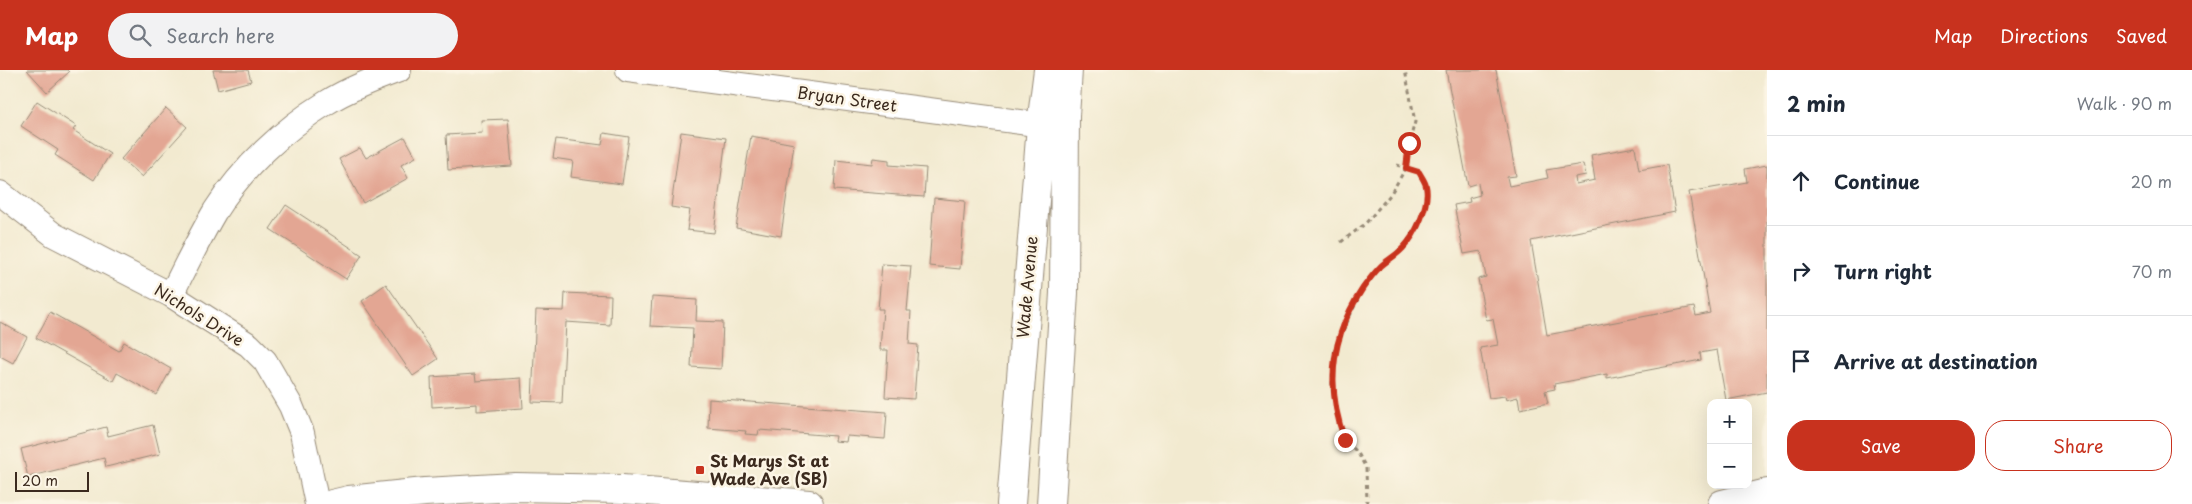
<!DOCTYPE html>
<meta charset="utf-8">
<style>
body{margin:0;font-family:"Playpen Sans",sans-serif;background:#f2f2f3;color:#1f2937}
.controls{position:absolute;right:15px;bottom:15px;display:grid;overflow:hidden;border-radius:10px;box-shadow:0 5px 20px #0002}
.controls button{width:45px;height:45px;display:grid;place-items:center;padding:0;border:0;border-bottom:1px solid #e0e1e3;background:#fff;color:#1f2937;font:25px sans-serif}
.scale{position:absolute;left:15px;bottom:12px;width:74px;box-sizing:border-box;padding-left:5px;border:2px solid #3b2a1e;border-top:0;font-size:14px;line-height:18px;white-space:nowrap;color:#3b2a1e;-webkit-text-stroke:4px #fcf5e5;paint-order:stroke}
.stop{position:absolute;width:15px;height:15px;margin:-11px;border:4px solid #c8321e;border-radius:50%;background:#fff}
.stop.end{background:#c8321e;border-color:#fff;box-shadow:0 1px 5px #0008}
.list{margin:0;padding:0;list-style:none}
h2{display:flex;justify-content:space-between;align-items:center;height:65px;margin:0;padding:0 20px;font-size:21px}
h2 small{font-size:16px;font-weight:400;color:#747a83}
.list li{display:grid;grid-template-columns:32px 1fr auto;gap:15px;align-items:center;box-sizing:border-box;height:90px;padding:0 20px;border-top:1px solid #e0e1e3}
.list b{display:block;font-size:19px;white-space:nowrap}
.list em{font-size:16px;font-style:normal;color:#747a83}
.actions{display:flex;gap:10px;padding:15px 20px}
.actions a{flex:1;padding:11px 0;border:1px solid #c8321e;border-radius:20px;text-align:center;font-size:18px;color:#c8321e}
.actions .main{background:#c8321e;color:#fff}
.icon{flex:none;width:28px;height:28px;fill:none;stroke:currentColor;stroke-width:2;stroke-linecap:round;stroke-linejoin:round}
.map{position:relative;flex:none;width:1767px;height:434px;overflow:hidden}
header{display:flex;align-items:center;gap:30px;box-sizing:border-box;height:70px;padding:0 25px;background:#c8321e;color:#fff}
header strong{font-size:24px}
nav{display:flex;gap:28px;margin-inline-start:auto;font-size:18px}
.search{width:350px;height:45px;background:#f2f2f3;display:flex;align-items:center;gap:12px;box-sizing:border-box;padding:0 18px;border-radius:28px;color:#747a83;font-size:19px}
main{display:flex}
aside{flex:1;background:#fff}
.map>svg:first-child{display:block}
.building{fill:#e3a693}
.lines{fill:none;stroke-linecap:round;stroke-linejoin:round}
.minor-casing{stroke:#968a77;stroke-width:26}
.secondary-casing{stroke:#968a77;stroke-width:30}
.primary-casing{stroke:#968a77;stroke-width:30}
.path{stroke:#968a77;stroke-width:3;stroke-dasharray:4 4;stroke-linecap:butt}
.minor{stroke:#fff;stroke-width:24}
.secondary{stroke:#fff;stroke-width:28}
.primary{stroke:#fff;stroke-width:28}
.route{stroke:#c8321e;stroke-width:6}
.poi-dot{fill:#c8321e;stroke:#fcf5e5;stroke-width:2}
.labels{text-anchor:middle;stroke-width:5;stroke-linejoin:round;paint-order:stroke}
.street-label{font-size:16px;fill:#3b2a1e;stroke:#fcf5e5}
.poi-label{font-size:16px;font-weight:bold;fill:#3b2a1e;stroke:#fcf5e5;text-anchor:start}
</style>
<header>
<strong>Map</strong>
<div class="search"><svg class="icon" aria-label="search" viewBox="0 0 24 24"><circle cx="10" cy="10" r="6"/><path d="M15 15l6 6"/></svg>Search here</div>
<nav><a>Map</a><a>Directions</a><a>Saved</a></nav>
</header>
<main>
<div class="map">
<svg width="1767" height="434" viewBox="0 0 1767 434">
<rect width="100%" height="100%" fill="#fcf5e5"/>
<filter id="ink" filterUnits="userSpaceOnUse"><feTurbulence type="fractalNoise" baseFrequency=".02" numOctaves="2"/><feDisplacementMap in="SourceGraphic" scale="10" xChannelSelector="R" yChannelSelector="G"/><feConvolveMatrix kernelMatrix="1 2 1 2 8 2 1 2 1" color-interpolation-filters="sRGB"/></filter>
<filter id="wash" filterUnits="userSpaceOnUse"><feTurbulence type="fractalNoise" baseFrequency=".0096" numOctaves="4" result="noise"/><feDisplacementMap in="SourceGraphic" scale="20" xChannelSelector="R" yChannelSelector="G"/><feGaussianBlur stdDeviation="1.12" result="paint"/><feColorMatrix in="noise" values="0 0 0 0 0 0 0 0 0 0 0 0 0 0 0 0 0 1.4 0 .05"/><feComposite in="paint" operator="in"/></filter>
<g filter="url(#wash)">
<rect width="100%" height="100%" fill="#f2ead0"/>
<g id="blocks">
<path class="building" d="M27,0H67L69,2L47,22Z
M213,0H248L251,11L218,20Z
M1446,0H1496L1516,106L1507,107L1509,116L1548,108L1546,100L1583,94L1586,105L1575,107L1576,114L1595,110L1591,85L1635,77L1639,100L1667,95L1675,142L1531,171L1547,265L1694,237L1696,246L1710,243L1689,122L1747,112L1745,99L1767,95V322L1726,330L1717,280L1700,283L1701,290L1607,308V304L1554,314L1555,319L1545,321L1548,333L1520,339L1518,327L1506,330L1505,326L1489,328L1480,278L1498,275L1493,249L1486,250L1478,209L1486,207L1481,181L1464,184L1454,135L1470,132L1469,128L1480,125L1478,113L1468,116Z
M37,31L76,56L73,60L110,84L94,110L55,85L58,80L21,56Z
M166,38L187,57L142,107L121,89Z
M508,49L512,96L448,100L446,65L482,63L481,50Z
M681,62L726,68L714,163L687,160L690,140L671,137Z
M604,63L629,67L622,114L571,107L573,91L553,88L556,69L602,75Z
M751,66L794,74L781,166L736,158Z
M405,67L416,87L401,95L408,108L363,133L339,89L360,78L366,88Z
M873,88L889,90V95L926,98L924,127L834,120L836,90L872,94Z
M934,128L965,131L960,199L929,196Z
M286,135L362,185L346,209L270,159Z
M882,194L911,196L907,241H911L909,274L918,275L914,329L885,327L888,280H880L883,239H878Z
M386,214L438,289L413,306L362,231Z
M565,223L611,225L610,255L566,252L562,333L532,332L536,240L564,241Z
M652,227L697,230L696,251L723,252L721,299L691,297L693,258L650,256Z
M50,242L119,281L124,272L171,299L157,325L117,303L113,311L36,268Z
M0,252L27,267L13,293L0,286Z
M475,304L476,311L521,308L523,338L477,341V334L432,337L431,307Z
M709,329L887,342L885,369L847,366L846,372L834,371L835,366L759,360L758,365L745,364L746,361L708,358Z
M153,355L160,384L106,397L104,388L28,407L21,379L106,357L108,366Z"/>
</g>
</g>
<g filter="url(#ink)">
<use href="#blocks" fill-opacity="0" stroke="#968a77" stroke-width="1"/>
<g class="lines">
<defs>
<path id="minor" d="M628,0L1058,57
M0,123L54,165L171,225L249,275L265,291L291,336L302,363L317,434
M171,225C185,197 199,168 215,141C242,98 284,59 326,33C348,19 375,9 399,0"/>
<path id="secondary" d="M332,434L349,430L425,422L515,417L622,419L809,434
M1722,434L1767,423"/>
<path id="primary" d="M1011,434L1041,55L1048,0
M1051,434L1064,223L1065,46L1068,0"/>
</defs>
<use href="#minor" class="minor-casing"/>
<use href="#secondary" class="secondary-casing"/>
<use href="#primary" class="primary-casing"/>
<path class="path" d="M1341,172L1365,154L1390,125L1406,98L1409,73L1415,52L1405,0
M1367,434L1366,398L1358,383L1345,370L1338,350L1332,315L1335,279L1362,219L1379,198L1404,178L1419,153L1426,135V116L1419,102L1397,95"/>
<use href="#minor" class="minor"/>
<use href="#secondary" class="secondary"/>
<use href="#primary" class="primary"/>
</g>
</g>
<g class="lines" filter="url(#ink)">
<path class="route" d="M1345,370C1325,317 1331,266 1363,218C1368,211 1374,203 1380,197C1387,190 1396,186 1403,178C1416,165 1430,134 1426,116C1425,111 1421,106 1419,102L1406,98L1409,73"/>
</g>
<rect class="poi-dot" x="695" y="395" width="10" height="10" rx="2.5"/>
<g class="labels">
<g class="street-label">
<text transform="translate(847 29) rotate(8)" y="6">Bryan Street</text>
<text transform="translate(1027 217) rotate(-85)" y="6">Wade Avenue</text>
<text transform="translate(199 245) rotate(32)" y="6">Nichols Drive</text>
</g>
<g class="poi-label">
<text x="710" y="397">St Marys St at<tspan x="710" dy="18">Wade Ave (SB)</tspan></text>
</g>
</g>
</svg>
<div class="controls">
<button>+</button>
<button>−</button>
</div>
<div class="scale">20 m</div>
<div class="stop" style="left:1409px;top:73px"></div>
<div class="stop end" style="left:1345px;top:370px"></div>
</div>
<aside>
<h2>2 min<small>Walk · 90 m</small></h2>
<ul class="list">
<li><svg class="icon" aria-label="ahead" viewBox="0 0 24 24"><path d="M12 20V5M6 11l6-6 6 6"/></svg><div><b>Continue</b></div><em>20 m</em></li>
<li><svg class="icon" aria-label="right" viewBox="0 0 24 24"><path d="M7 20v-9h11M14 6l5 5-5 5"/></svg><div><b>Turn right</b></div><em>70 m</em></li>
<li><svg class="icon" aria-label="arrive" viewBox="0 0 24 24"><path d="M6 21V4h12l-3 4 3 4H6"/></svg><div><b>Arrive at destination</b></div></li>
</ul>
<div class="actions"><a class="main">Save</a><a>Share</a></div>
</aside>
</main>
